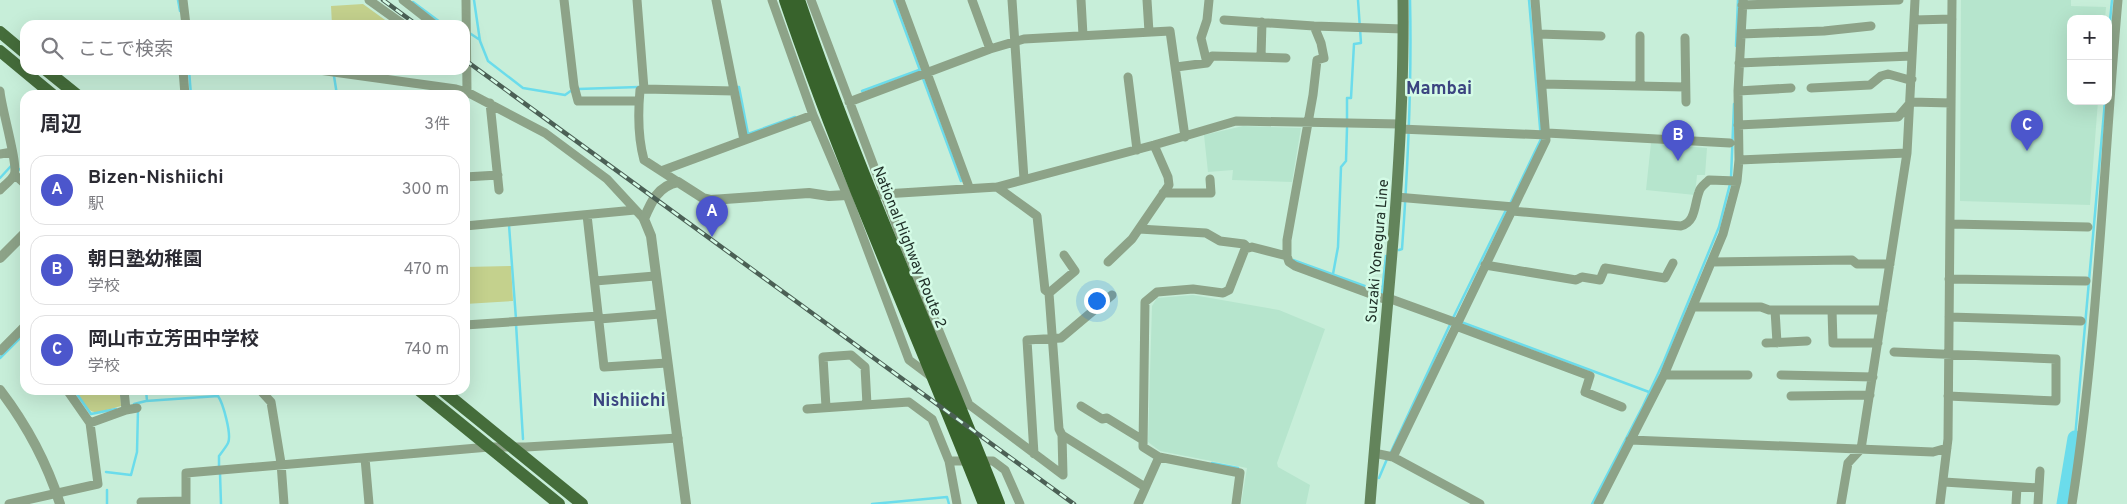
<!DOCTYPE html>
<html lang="ja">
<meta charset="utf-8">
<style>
body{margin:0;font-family:Overpass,"Noto Sans JP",sans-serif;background:#f2f2f3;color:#2b2b33}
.controls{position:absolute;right:15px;top:15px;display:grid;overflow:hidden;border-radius:10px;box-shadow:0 5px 20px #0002}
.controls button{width:45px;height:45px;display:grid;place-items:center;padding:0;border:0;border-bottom:1px solid #e1e1e2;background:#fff;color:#2b2b33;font:25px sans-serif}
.you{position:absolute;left:1096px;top:300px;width:18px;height:18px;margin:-12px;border:4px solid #fff;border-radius:50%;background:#1a73e8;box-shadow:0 0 0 8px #1a73e833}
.badge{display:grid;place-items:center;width:32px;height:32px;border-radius:50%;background:#4c56cc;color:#fff;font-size:16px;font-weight:700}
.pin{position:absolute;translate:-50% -41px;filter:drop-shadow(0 1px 2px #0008)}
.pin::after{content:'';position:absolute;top:26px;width:18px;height:15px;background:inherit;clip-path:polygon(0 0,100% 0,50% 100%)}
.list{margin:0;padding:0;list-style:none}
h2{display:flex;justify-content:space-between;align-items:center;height:65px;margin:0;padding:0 20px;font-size:21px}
h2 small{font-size:16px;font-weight:400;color:#7c7c81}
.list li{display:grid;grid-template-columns:32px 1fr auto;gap:15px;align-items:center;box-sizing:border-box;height:70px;margin:0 10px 10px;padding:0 10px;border:1px solid #e1e1e2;border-radius:15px}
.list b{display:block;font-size:19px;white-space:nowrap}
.list p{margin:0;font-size:16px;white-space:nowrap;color:#7c7c81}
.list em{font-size:16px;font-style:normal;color:#7c7c81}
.icon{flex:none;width:28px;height:28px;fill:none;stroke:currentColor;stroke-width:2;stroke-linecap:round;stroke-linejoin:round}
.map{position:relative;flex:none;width:2127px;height:504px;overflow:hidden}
.search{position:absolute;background:#fff;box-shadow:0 5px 20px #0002;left:20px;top:20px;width:450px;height:55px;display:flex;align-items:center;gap:12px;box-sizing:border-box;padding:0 18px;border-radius:15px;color:#7c7c81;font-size:19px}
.panel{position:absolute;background:#fff;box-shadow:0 5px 20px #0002;left:20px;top:90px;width:450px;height:305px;border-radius:15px}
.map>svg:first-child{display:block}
.built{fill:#b6e5cd}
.green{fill:#c4d18d}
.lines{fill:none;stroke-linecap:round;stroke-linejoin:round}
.stream{stroke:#6bdceb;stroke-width:2.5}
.river{stroke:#6bdceb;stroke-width:15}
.minor{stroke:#8da388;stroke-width:9}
.tertiary{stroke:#8da388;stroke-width:10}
.secondary{stroke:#63845b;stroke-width:11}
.primary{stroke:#456d3b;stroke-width:12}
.trunk{stroke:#38632c;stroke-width:14}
.rail-casing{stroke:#4b6055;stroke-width:4.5}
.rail{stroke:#d4fbe6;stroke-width:2.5;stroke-dasharray:8;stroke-linecap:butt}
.labels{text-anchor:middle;stroke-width:5;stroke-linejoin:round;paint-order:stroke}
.street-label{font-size:15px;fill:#213129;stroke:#d4fbe6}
.quarter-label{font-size:18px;font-weight:bold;fill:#3b4480;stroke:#d4fbe6}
</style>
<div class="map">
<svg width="2127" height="504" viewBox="0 0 2127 504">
<rect width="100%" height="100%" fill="#c7eed9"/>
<path class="built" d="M1961,0H2071V6L2106,7L2105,19H2071V101H2098L2090,205L1960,201Z
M1243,126L1301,128L1292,182L1232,180L1233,170L1208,172L1204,135Z
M1651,143L1707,148L1705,175H1697L1695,195L1646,190Z
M1193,295L1279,310L1325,329L1277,463L1278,467L1310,485L1306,504H1241L1247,468L1160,451L1148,442L1152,306L1157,298Z"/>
<path class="green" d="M363,4L392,25H332L331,6Z
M511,266L513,301L465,304V267Z
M75,390H120L121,406C89,415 93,417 75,390Z"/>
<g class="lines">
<path class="stream" d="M178,0L180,11
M474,0L480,41L488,61L523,88L565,95L572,90
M894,0L961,181
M413,2L444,25
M468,32L480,40
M2108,43L2112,0
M1736,46L1738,0
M189,70L191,95
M334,76L337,95
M737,87H739L748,134L795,117
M578,89L639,87
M862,91L919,70
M1347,119V98H1351L1354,44L1361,43L1358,0
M16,167L25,173
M0,178L11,166
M1731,178L1734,104
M1510,204L1541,139L1529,0
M509,225L516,319
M1399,250L1402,249C1408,166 1412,83 1410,0
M1293,260L1384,293
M1333,274L1338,247L1341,167L1346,161L1347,128
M1382,292L1386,256
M1461,322L1649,392
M516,324L523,439
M0,358L21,337
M74,390L91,414L116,409
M146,390L147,401
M267,394L297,390
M134,404L146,401L218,396C223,403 232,435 228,443C226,447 222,452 219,456V466
M2075,438L2105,101
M1390,454L1453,318L1507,208
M1212,463L1238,468
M106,472L131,475L137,452L138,409
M220,473L221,504
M1379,478L1387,459
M107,504V490
M872,504L947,497L949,504
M1592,504L1643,406L1664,361L1719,227L1730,184"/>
<path class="river" d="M2064,504L2075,438"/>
<path class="minor" d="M183,0L186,25
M369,0L404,25
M403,0L435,25
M466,0L467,92
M564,0L574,86L578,101H639
M637,0L644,89L640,90C638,112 638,138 644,160L678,182
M716,0L744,140
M772,0L813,115L847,195L909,360L933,378
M811,0L898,230L969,405
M900,0L969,187
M972,0L990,49
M1012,0L1024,179
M1081,0L1083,35
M1147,0L1149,32
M1742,5L1899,0
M1224,20L1314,26L1403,29
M1914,20L1952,19
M1538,34L1601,36
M1741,34L1824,31L1871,26
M1640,36V86
M1685,38L1686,102
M1261,57L1262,22
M1207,63L1201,38L1207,20L1209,0
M1739,63L1912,56
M1176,67L1207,63L1212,56L1286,58
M183,70L185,95
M319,70L456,89L467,92L545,133L607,179L644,219
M1128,77L1137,150
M1542,84L1685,87
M1811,88L1870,85L1881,76L1888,74L1906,79H1912
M644,89L734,91
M0,91C1,107 19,166 14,175C11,181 4,185 0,190
M1738,91L1791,88
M849,102L990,49L1024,39L1170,31L1185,137
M1911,102L1951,103
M490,103L499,190
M1738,125L1898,117L1911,102
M1400,129L1547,135
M1547,133L1730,143
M0,154L12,152
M1739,160L1907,153
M661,171L813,115
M15,175L25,184
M465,177L498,175
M997,187L1037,216L1045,290L1049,293
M1163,193H1211L1210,179
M868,195L997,187L1154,145L1236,121L1400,124
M1396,197L1514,207
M1512,211L1681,226C1696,222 1694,205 1699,192C1700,187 1705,184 1709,180L1737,181
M587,215L604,367L667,363
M1950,224L2088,227
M465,226L635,210
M1139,229L1206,233L1220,241L1244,244L1248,248
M1287,256L1289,262L1295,266L1387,300
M1108,262L1132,239L1169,185L1168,177L1154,145
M1712,262L1852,260L1857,264H1890
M1485,265L1576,280L1582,277L1600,280L1605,268L1665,278L1673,263
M1949,279L2086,281
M595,281L655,276
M1388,298L1457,323
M1693,307H1761L1769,310H1883
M1775,310L1777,343
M1832,310L1833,343H1878
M1949,317L2081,321
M599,319L660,314
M465,325L599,316
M1456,326L1590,376L1585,392L1622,407
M1766,343L1807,341
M0,351L25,326
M1894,352L2056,359V401L1948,396
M1664,375H1748
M1781,375L1873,377
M260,390L271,402L281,463L284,504
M955,394L1063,475
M1791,396L1870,395
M1081,406L1102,419L1107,418L1143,440
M826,407L823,357L851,355L865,367L867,405
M807,409L909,402L932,419L949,461
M126,410L137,408
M90,423L126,410L124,390
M1062,435L1059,429L1049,293L1075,271L1064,255
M1630,440L1933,452L1947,448
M1374,453L1393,457L1480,504
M1034,454L1027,340L1061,338L1112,295
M1393,457L1546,140L1535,0
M365,458L369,504
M1063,475L1062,435L1145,487
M1944,482L2039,488
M141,502L186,501
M9,504L98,484L90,423L67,390
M186,504V473L489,447H526L678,438
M957,504L949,461H993L1005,470L1020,504
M1138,504L1159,457
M1236,504L1240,473L1159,457L1143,447L1145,302L1157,292L1193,289L1223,293L1229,290L1245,249L1252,247L1287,256V240L1313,95L1317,60L1324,58L1321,43L1314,26
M1598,504L1664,375L1723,234L1737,181L1739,160L1738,91L1743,0
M1841,504L1848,463L1861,449L1907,153L1915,0
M1940,504L1948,439L1952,0
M2016,504L2017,487
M2038,504L2040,471
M2072,504C2098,337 2103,168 2118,0"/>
<path class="tertiary" d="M0,258L25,233
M0,390C26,424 47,463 60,504
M686,504L651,236L644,219C651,202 658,186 678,182L703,198L711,200L809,193L829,196L847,195"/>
<path class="secondary" d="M1370,504C1383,336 1405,168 1403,0"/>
<path class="primary" d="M0,32L25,53
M0,51L53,95
M46,70L77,95
M419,390L559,504
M442,390L582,504"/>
<path class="trunk" d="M786,0C844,171 919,336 985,504
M798,0C856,171 932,336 998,504"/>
<defs>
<path id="rail" d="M383,0L417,25
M465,60L1074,504"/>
</defs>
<use href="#rail" class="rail-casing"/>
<use href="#rail" class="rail"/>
</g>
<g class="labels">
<g class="street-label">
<text transform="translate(910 247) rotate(68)" y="5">National Highway Route 2</text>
<text transform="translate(1377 251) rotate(-85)" y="5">Suzaki Yonegura Line</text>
</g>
<g class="quarter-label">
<text x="1439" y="94">Mambai</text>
<text x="629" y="406">Nishiichi</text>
</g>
</g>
</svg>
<div class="controls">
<button>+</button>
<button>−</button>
</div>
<div class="you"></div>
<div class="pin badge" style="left:712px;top:237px">A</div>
<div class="pin badge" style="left:1678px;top:161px">B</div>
<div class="pin badge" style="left:2027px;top:151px">C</div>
<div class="search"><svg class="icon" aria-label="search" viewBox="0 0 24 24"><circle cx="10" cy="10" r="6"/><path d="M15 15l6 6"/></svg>ここで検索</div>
<section class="panel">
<h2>周辺<small>3件</small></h2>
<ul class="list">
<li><span class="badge">A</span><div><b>Bizen-Nishiichi</b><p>駅</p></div><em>300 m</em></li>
<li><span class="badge">B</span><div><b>朝日塾幼稚園</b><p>学校</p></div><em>470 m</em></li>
<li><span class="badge">C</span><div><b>岡山市立芳田中学校</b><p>学校</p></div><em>740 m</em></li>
</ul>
</section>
</div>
